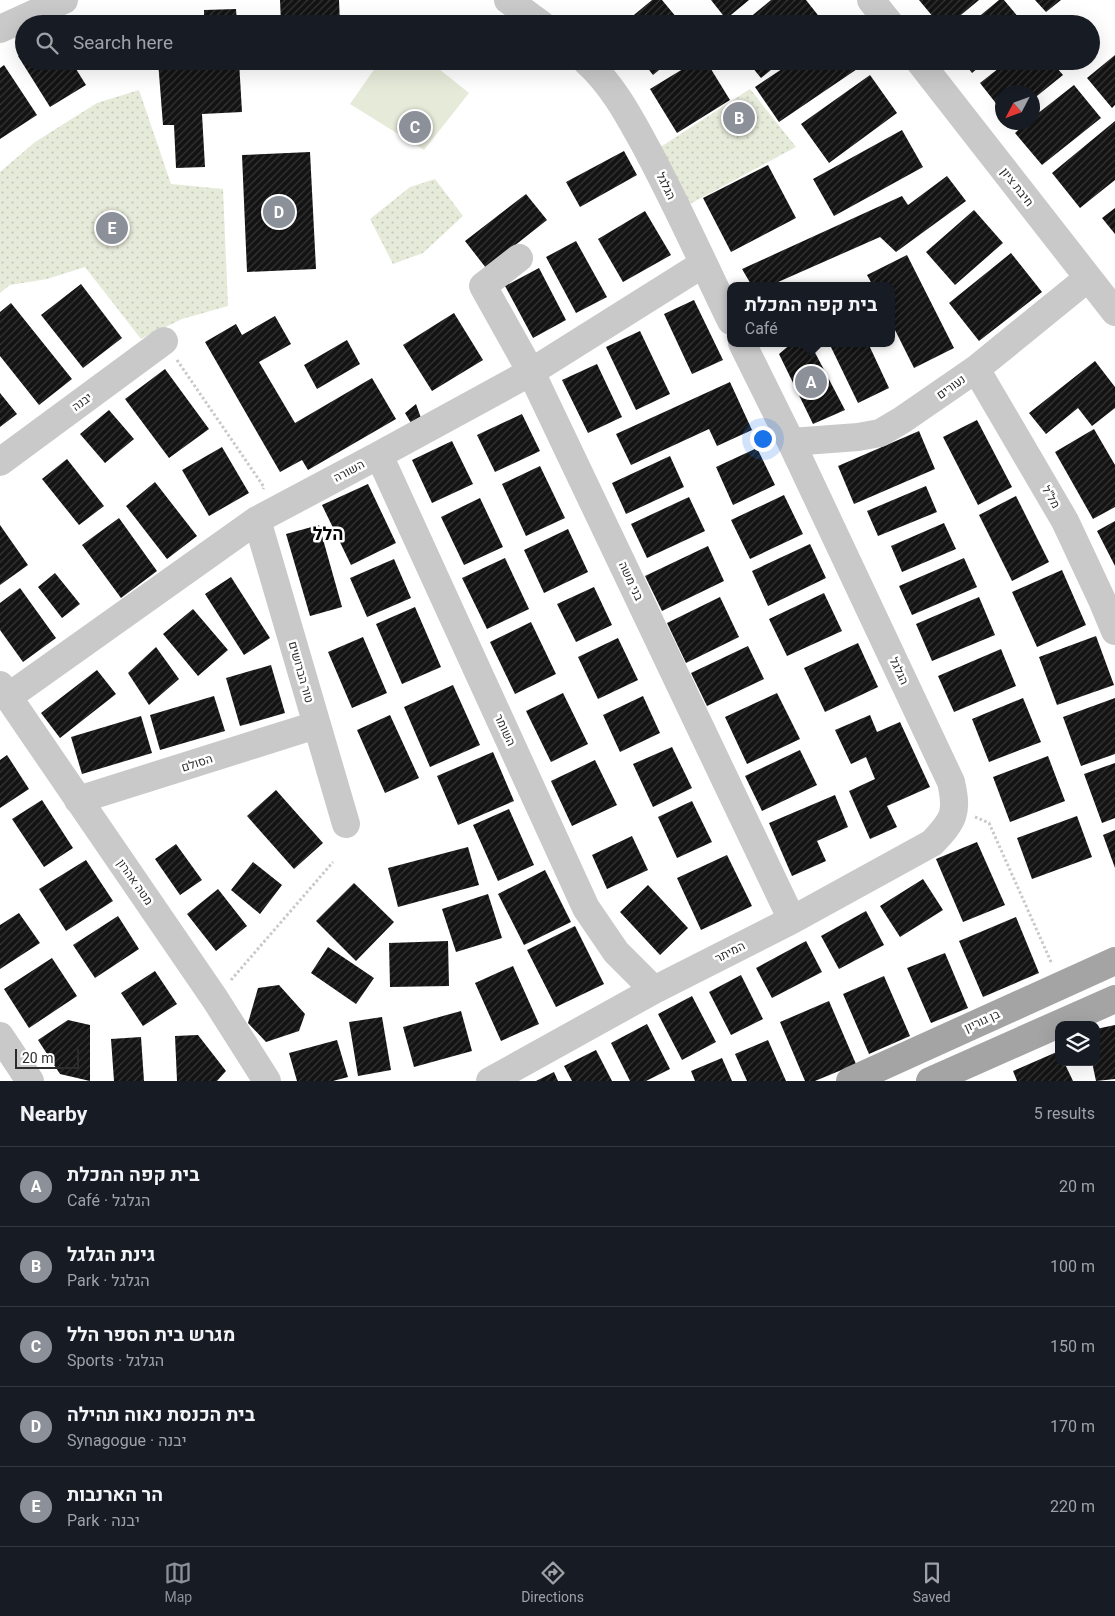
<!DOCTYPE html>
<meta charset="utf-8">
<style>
body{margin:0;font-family:Roboto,Heebo,sans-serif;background:#20242c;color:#f1f3f6}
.controls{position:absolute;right:15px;bottom:15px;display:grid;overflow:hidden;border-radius:10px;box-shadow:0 5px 20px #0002}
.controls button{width:45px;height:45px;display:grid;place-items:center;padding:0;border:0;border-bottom:1px solid #363941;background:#171b24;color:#f1f3f6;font:25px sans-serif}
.compass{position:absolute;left:995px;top:85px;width:45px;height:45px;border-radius:50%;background:#171b24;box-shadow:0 5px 20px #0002;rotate:229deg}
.scale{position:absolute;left:15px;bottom:12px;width:64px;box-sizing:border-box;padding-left:5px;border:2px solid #2c2c2c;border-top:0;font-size:14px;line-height:18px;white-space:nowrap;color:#2c2c2c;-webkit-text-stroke:4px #fff;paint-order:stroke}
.you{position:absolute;left:762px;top:438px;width:18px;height:18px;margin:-12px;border:4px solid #fff;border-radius:50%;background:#1a73e8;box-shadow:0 0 0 8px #1a73e833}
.badge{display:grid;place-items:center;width:32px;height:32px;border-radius:50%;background:#8c9099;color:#fff;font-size:16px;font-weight:700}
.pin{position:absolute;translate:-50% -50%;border:2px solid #fff;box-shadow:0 1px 5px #0006}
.popup{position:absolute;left:727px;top:282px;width:168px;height:65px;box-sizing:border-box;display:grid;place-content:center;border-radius:10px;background:#171b24;filter:drop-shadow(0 1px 4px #0005);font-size:16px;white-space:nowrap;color:#9ea1a6}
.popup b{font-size:19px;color:#f1f3f6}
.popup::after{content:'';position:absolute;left:50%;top:100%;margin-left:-10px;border:10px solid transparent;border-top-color:#171b24}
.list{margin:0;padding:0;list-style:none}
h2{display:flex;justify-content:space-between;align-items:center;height:65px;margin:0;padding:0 20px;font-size:21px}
h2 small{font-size:16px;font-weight:400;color:#9ea1a6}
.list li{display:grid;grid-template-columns:32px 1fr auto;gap:15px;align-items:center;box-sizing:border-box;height:80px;padding:0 20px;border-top:1px solid #363941}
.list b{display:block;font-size:19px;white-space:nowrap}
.list p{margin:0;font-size:16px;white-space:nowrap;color:#9ea1a6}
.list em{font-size:16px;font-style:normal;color:#9ea1a6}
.icon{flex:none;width:28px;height:28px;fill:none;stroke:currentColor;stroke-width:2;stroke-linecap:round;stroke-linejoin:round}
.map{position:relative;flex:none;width:1115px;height:1081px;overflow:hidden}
.search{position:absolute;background:#171b24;box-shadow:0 5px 20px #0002;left:15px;right:15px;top:15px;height:55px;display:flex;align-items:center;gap:12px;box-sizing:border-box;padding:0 18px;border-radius:28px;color:#9ea1a6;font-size:19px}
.sheet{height:465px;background:#171b24}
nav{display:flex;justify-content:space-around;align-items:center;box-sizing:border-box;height:70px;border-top:1px solid #363941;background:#171b24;font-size:14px;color:#9ea1a6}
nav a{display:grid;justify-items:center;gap:2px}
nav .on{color:#8c9099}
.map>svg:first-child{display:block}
.grass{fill:#e6ead9}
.park{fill:url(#park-dots)}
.building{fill:url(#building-hatch)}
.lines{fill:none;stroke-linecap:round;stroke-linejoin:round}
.path{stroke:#c9c9c9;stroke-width:3;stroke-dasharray:2.5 2.5;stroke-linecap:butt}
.minor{stroke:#c9c9c9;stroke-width:28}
.major{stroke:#a4a4a4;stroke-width:28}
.labels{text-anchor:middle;stroke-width:5;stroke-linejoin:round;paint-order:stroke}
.street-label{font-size:12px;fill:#2c2c2c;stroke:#fff}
.district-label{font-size:18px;font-weight:bold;fill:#000;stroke:#fff}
</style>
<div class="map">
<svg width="1115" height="1081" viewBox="0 0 1115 1081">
<defs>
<pattern id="park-dots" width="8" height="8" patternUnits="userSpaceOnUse" patternTransform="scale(1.25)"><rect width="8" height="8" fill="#e6ead9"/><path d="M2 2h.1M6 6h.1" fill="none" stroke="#c5c9ba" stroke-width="1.8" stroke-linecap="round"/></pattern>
<pattern id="building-hatch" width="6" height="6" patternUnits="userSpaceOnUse" patternTransform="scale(1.25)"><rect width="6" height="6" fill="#131313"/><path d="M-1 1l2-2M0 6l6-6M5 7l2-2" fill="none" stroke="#363636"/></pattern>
</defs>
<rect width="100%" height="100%" fill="#fff"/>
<path class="grass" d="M380,61H429L469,93L424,150L350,104Z"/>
<path class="park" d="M750,89L796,147L688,205L659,148Z
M139,90L171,184L223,189L228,306L182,319L141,339L85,267L47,279L10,285L0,293V172L35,142L97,103Z
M435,179L463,216L423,253L393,264L370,219L410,187Z"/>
<path class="building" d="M280,0H339L340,24H281Z
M652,0H662L682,24H623Z
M711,0H749L726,19Z
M771,0H806L825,24H742Z
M919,0H979L950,24H939Z
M999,0H1004L1024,24H970Z
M1035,0H1061L1046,12Z
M236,9L237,24H204V10Z
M24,52V61H71L86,85L50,107L18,56Z
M1115,55V105L1112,108L1087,78Z
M158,61H173L204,68V61H239L242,112L202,114L205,167L176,168L174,125H163Z
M642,61H670L653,75Z
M696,61H706L730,100L677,133L650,89Z
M747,61H782L761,78Z
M794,61H861L863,65L779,122L755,87Z
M963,61H986L972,73Z
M1008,61H1051L1063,75L1032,100V92H1002V111L980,83Z
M4,65L37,115L0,139V68Z
M870,75L897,113L829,163L801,124Z
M1074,85L1101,118L1042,165L1015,133L1027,122H1032V118Z
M1115,121V180L1080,208L1052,173Z
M902,130L923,167L834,216L813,179Z
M624,151L637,175L580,207L566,182Z
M310,152L316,269L247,272L242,155Z
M768,165L796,218L731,252L703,198Z
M947,176L966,201L896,252L880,237L769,286H752L742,269L902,196L908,205Z
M526,194L547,220L486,268L465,241Z
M1115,208V234L1102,218Z
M974,210L1003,243L955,285L926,252Z
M645,211L671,255L623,282L598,239Z
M576,241L607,297L576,313L546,257Z
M1011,253L1042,292L979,341L949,303Z
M907,255L954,348L914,368L891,322V286H873L867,275Z
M539,268L566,320L533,338L505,286Z
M81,284L122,338L83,368L41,315Z
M694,300L723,360L692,374L664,314Z
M11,303L72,379L39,405L0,356V312Z
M454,313L483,360L432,391L403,345Z
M275,316L291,344L259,362L295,423L372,378L396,419L308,470L302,460L280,472L205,342L236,324L242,335Z
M640,331L670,394L636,410L606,347Z
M347,340L360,364L317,389L304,365Z
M792,343H810L845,410L813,424L779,354Z
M829,343H868L889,388L858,403Z
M1095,361L1115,387V408L1092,426L1078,408L1046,434L1029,413Z
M597,364L622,417L588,433L562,380Z
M165,369L209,429L169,458L125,399Z
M730,382L752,430L717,446L709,429L631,465L616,434Z
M0,393L17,414L0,427Z
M416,404L421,418L411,423L405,413Z
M109,410L134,439L105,463L80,434Z
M522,414L540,451L495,472L477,435Z
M977,420L1012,487L978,505L943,437Z
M1094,429L1115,465V507L1093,519L1055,452Z
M919,431L935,469L854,504L838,466Z
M452,441L473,484L432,503L412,460Z
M222,447L249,493L209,516L182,470Z
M757,448L775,485L733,505L716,467Z
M670,456L684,487L626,514L612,483Z
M67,459L104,506L79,525L42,479Z
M540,466L565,518L526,536L502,484Z
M155,482L197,536L167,559L126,506Z
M368,484L396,543L351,565L322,505Z
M926,486L937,512L878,536L867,511Z
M784,495L803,534L750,559L731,520Z
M1016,496L1049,562L1012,581L979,515Z
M689,497L705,531L647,558L631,524Z
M480,498L503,547L464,565L441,517Z
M119,518L157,571L121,598L82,545Z
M1115,521V566L1097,531Z
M944,523L956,549L902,572L891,546Z
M0,525L28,565L0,585Z
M319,525L342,607L310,616L286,534Z
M568,529L588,572L544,593L524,550Z
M810,544L826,578L768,606L752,571Z
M708,546L724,581L662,611L645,576Z
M505,558L529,609L487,629L462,578Z
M964,558L977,587L912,615L899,586Z
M394,559L411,598L367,617L350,578Z
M1062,570L1086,625L1037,647L1012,592Z
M55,573L80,604L62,618L38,587Z
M231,577L270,638L244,655L205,594Z
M594,587L612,625L576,642L557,604Z
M20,588L56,638L23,662L0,630V603Z
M824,593L842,631L787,656L769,619Z
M720,597L739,637L686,663L667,623Z
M979,597L995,635L932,661L916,624Z
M415,607L441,667L402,684L376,624Z
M193,609L228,650L198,676L163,634Z
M531,622L556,674L515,694L490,642Z
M1096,636L1114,685L1057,705L1039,657Z
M363,637L387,693L352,708L328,652Z
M618,638L638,680L598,699L578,657Z
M858,643L878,687L825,712L804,668Z
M748,646L764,679L707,706L691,673Z
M156,647L179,679L149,705L128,673Z
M1001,649L1016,686L954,712L938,676Z
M271,665L285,713L240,726L226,678Z
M97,670L116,694L60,738L41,713Z
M453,685L480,745L430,767L404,707Z
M563,693L588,744L551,762L526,711Z
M777,693L800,739L747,764L725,717Z
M214,696L225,731L160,750L150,715Z
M643,696L660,733L620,752L603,715Z
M1023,698L1041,742L989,762L972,719Z
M1115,698V754L1081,766L1063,717Z
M390,715L419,778L385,793L357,730Z
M870,715L877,732L900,722L930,787L887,806L897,827L870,839L849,791L875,779L866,757L851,764L835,730Z
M141,716L152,753L82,774L71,737Z
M672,747L692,788L653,807L633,764Z
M800,750L817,785L762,811L745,776Z
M493,752L514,801L458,825L437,776Z
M7,755L29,789L0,808V760Z
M1048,756L1065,801L1010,822L993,777Z
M595,760L617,805L572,826L551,781Z
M1115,763V818L1102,823L1084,774Z
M276,790L323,843L294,869L247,816Z
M835,795L848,827L817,841L826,861L792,876L769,823Z
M42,800L73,848L44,867L12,819Z
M692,801L712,842L677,858L658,817Z
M509,809L534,865L498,881L473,825Z
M1077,816L1092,857L1032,879L1017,838Z
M1115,830V868L1103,835Z
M632,836L648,870L607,889L592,855Z
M977,842L1005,905L963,922L936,859Z
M176,844L202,880L180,895L155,859Z
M468,847L479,885L398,907L388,868Z
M727,855L752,906L701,930L677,878Z
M86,860L113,901L66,931L39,889Z
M253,862L282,885L260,914L231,890Z
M545,870L571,922L524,945L498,894Z
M923,879L943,910L900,937L880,906Z
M354,883L394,922L356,961L316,921Z
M648,885L688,928L660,955L620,912Z
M218,889L247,926L216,951L187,914Z
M488,894L502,938L456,952L442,909Z
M866,911L884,945L839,969L821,936Z
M19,913L40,943L0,969V925Z
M118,916L139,949L95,978L73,945Z
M1016,917L1039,973L983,997L959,941Z
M575,926L604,984L556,1007L527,950Z
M448,941L449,986L390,987L389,943Z
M806,941L822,972L772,998L756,968Z
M328,947L374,978L356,1004L311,973Z
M945,953L968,1008L931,1023L907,968Z
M52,958L77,996L29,1028L4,989Z
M513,966L539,1024L501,1041L475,983Z
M155,971L177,1004L143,1026L121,993Z
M741,975L763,1019L731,1035L709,992Z
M884,976L910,1036L869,1054L843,994Z
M279,985L305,1014L299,1031L266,1042L248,1023L258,988Z
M692,996L716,1042L682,1060L658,1014Z
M829,1001L856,1064L815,1081H805L780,1022Z
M461,1011L472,1051L414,1067L403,1027Z
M382,1017L391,1070L358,1076L349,1022Z
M68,1020L90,1025V1081L60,1074L38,1040Z
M647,1024L670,1069L646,1081H630L611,1043Z
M1115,1025V1079L1096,1081L1092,1062H1096V1029Z
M198,1035L226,1071L217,1081H177L175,1036Z
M141,1037L144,1081H114L111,1039Z
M337,1040L348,1077L333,1081H297L289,1053Z
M768,1040L786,1081H747L735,1054Z
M596,1050L612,1081H572L564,1066Z
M1059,1051V1062H1064L1073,1081H1017L1013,1071Z
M722,1058L732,1081H695L691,1071Z
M554,1072L558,1081H536Z"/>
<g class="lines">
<path class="path" d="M177,360L264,487L263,489
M975,817L989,823L1052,964
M231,980L333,862"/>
<path class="minor" d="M508,0L541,24
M871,0L890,24
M0,29L64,0
M586,61C613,85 630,118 647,149C677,205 703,263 731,321
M919,61L1115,312
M519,258L483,286L531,372L792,920
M976,369L1065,521L1102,600L1115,631
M791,442L858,437L880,433L902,420L976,369L1088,278
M379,455L586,908L616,952L654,990
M0,462L164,341
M257,520L346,824
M0,685L215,999L267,1081
M8,697L257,520L379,455L531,372L703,264
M78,800L316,725
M0,1036L30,1081
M490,1081L654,990L792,920L932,843C954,820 958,813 951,782L791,442L742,343"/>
<path class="major" d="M850,1081L1115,961
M930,1081L1115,999"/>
</g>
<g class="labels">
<g class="street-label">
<text transform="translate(666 186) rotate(64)" y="4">הגלגל</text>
<text transform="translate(1017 187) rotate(52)" y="4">חיבת ציון</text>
<text transform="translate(951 387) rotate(-35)" y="4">נעורים</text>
<text transform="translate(82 402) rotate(-36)" y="4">יבנה</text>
<text transform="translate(349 471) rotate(-28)" y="4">השורה</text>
<text transform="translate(1051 497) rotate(60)" y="4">מל"ל</text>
<text transform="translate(631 581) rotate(65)" y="4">בני משה</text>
<text transform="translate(899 671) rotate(65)" y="4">הגלגל</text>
<text transform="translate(301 672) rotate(74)" y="4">טור הברושים</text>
<text transform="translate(505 730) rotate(65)" y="4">השומר</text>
<text transform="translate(197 763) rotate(-18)" y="4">הסולם</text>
<text transform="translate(135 882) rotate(55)" y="4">מטה אהרון</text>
<text transform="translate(730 952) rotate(-27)" y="4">המיתר</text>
<text transform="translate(982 1021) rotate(-24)" y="4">בן גוריון</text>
</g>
<g class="district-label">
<text x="328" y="540">הלל</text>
</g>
</g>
</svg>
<div class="controls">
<button><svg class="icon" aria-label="layers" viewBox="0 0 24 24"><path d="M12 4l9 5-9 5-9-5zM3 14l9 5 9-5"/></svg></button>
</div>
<svg class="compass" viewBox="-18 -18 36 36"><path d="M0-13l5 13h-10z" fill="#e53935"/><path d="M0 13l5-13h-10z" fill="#9ea1a6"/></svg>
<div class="scale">20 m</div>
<div class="you"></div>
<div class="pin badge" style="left:811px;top:382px">A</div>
<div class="popup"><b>בית קפה המכלת</b>Café</div>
<div class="pin badge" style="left:739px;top:118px">B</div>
<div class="pin badge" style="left:415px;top:127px">C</div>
<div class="pin badge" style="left:279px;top:212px">D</div>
<div class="pin badge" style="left:112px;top:228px">E</div>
<div class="search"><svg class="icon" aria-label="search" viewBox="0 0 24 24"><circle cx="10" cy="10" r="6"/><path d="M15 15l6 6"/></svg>Search here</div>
</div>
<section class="sheet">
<h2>Nearby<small>5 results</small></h2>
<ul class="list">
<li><span class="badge">A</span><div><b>בית קפה המכלת</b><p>Café · הגלגל</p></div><em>20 m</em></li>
<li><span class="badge">B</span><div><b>גינת הגלגל</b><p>Park · הגלגל</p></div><em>100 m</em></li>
<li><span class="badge">C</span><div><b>מגרש בית הספר הלל</b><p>Sports · הגלגל</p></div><em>150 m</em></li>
<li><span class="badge">D</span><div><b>בית הכנסת נאוה תהילה</b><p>Synagogue · יבנה</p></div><em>170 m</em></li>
<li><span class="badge">E</span><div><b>הר הארנבות</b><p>Park · יבנה</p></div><em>220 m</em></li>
</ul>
</section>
<nav>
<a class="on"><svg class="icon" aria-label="map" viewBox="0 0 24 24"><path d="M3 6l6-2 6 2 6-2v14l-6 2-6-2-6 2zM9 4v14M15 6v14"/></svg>Map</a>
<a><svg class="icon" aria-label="directions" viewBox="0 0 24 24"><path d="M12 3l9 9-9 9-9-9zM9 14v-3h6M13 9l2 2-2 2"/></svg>Directions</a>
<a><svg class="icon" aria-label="saved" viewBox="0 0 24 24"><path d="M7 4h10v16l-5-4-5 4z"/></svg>Saved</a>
</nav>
